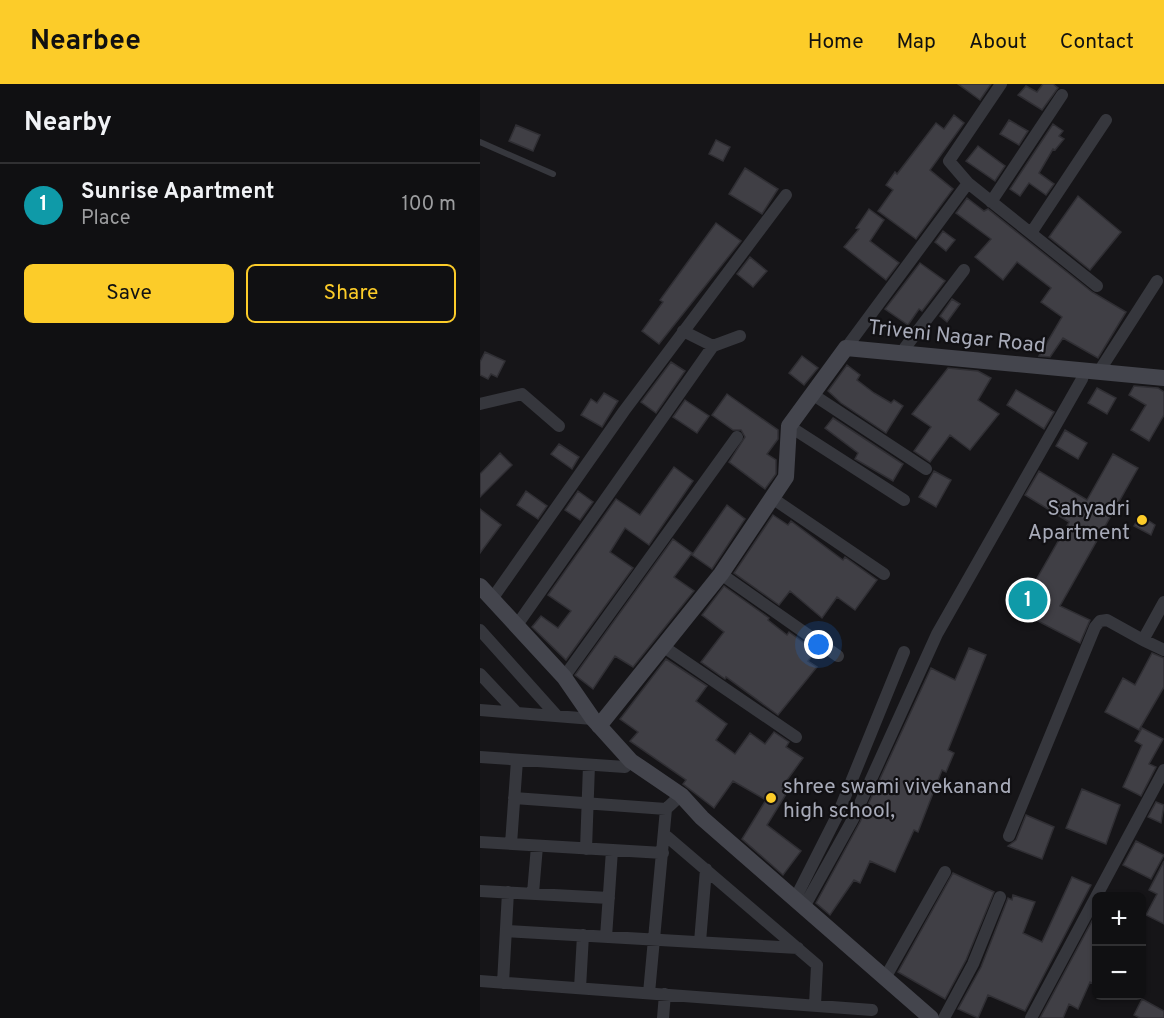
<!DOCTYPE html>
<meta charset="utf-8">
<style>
body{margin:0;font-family:Overpass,sans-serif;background:#1e1e20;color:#f1f3f6}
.controls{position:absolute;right:18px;bottom:18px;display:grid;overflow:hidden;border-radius:9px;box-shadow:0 2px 4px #0004}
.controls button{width:54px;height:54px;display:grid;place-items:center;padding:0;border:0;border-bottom:2px solid #303032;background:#101012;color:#f1f3f6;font:30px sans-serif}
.you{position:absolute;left:339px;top:561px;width:21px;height:21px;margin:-15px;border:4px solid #fff;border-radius:50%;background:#1a73e8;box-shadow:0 0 0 9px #1a73e833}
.badge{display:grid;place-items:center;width:39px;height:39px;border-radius:50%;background:#fccc29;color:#fff;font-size:20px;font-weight:700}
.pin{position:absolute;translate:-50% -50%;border:3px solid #fff;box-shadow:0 2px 6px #0006}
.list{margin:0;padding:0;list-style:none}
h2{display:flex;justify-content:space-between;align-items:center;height:78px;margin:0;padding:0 24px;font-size:26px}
h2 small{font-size:20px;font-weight:400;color:#9c9d9f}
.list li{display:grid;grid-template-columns:39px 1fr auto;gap:18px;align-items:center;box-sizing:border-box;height:84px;padding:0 24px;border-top:2px solid #303032}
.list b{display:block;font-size:22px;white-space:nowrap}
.list p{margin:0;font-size:20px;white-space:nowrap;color:#9c9d9f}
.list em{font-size:20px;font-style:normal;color:#9c9d9f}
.actions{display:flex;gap:12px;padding:18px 24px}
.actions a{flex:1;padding:14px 0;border:2px solid #fccc29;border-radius:9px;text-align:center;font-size:21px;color:#fccc29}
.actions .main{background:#fccc29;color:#111}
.map{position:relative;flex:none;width:684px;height:934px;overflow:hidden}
header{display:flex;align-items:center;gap:36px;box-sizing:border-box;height:84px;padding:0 30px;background:#fccc29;color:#111}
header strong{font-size:28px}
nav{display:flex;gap:33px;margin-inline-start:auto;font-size:21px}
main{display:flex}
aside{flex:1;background:#101012}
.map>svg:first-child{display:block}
.building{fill:#403f45;stroke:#302f34;stroke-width:1.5}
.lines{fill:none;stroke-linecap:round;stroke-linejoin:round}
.lane{stroke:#36373d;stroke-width:6}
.street{stroke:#36373d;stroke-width:12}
.secondary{stroke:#44454d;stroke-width:16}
.poi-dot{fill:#fccc29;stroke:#111013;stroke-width:2}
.labels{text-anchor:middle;stroke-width:4.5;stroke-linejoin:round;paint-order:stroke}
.street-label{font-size:21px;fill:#a7aab8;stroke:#111013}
.poi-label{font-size:21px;fill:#a7aab8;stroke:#111013;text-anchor:end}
</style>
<header>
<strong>Nearbee</strong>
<nav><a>Home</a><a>Map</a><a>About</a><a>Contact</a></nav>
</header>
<main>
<aside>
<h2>Nearby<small></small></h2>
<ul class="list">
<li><span class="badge" style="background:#0f9aa8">1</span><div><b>Sunrise Apartment</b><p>Place</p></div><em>100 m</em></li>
</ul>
<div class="actions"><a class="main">Save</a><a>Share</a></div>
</aside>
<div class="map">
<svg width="684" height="934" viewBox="0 0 684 934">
<rect width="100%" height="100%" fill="#161518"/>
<path class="building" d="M478,0H511L500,16Z
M563,0H573L578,4L562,26L538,11L546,2L557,8Z
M474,31L484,39L450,86L473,105L436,155L398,127L413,106L406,101L415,88L417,90L456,39L464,45Z
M529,36L548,47L539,61L520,50Z
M573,40L583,47L579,52L584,55L575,66L573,65L559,89L574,100L566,111L549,99L540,112L530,105Z
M36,41L60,51L53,67L29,57Z
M236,56L250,63L243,77L229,70Z
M498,62L525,82L515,97L486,77Z
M265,84L298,105L282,130L249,110Z
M598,112L641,148L610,186L569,153Z
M487,114L504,127L508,125L612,208L646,228L618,274L583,254L570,273L559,272L582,233L561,218L571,204L537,178L523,196L495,173L511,155L476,129Z
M389,125L404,136L390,157L419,179L406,196L364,163L379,145L376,144Z
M236,139L261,157L179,260L162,247L183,218L180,216Z
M463,147L475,156L466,167L455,158Z
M270,173L287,187L273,203L257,190Z
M440,179L465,197L442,227L439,225L428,241L405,225Z
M472,215L480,220L467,238L460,232Z
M5,268L25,277L17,293L11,290L8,295L0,291V278Z
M322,272L338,284L324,301L309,289Z
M191,278L205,287L176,329L161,318Z
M367,281L380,291L377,296L394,309L411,319L414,316L423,322L406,349L361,319L348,307Z
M468,284L498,287L511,294L498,316L519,330L490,366L470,351L450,378L434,367L451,343L432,330Z
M654,302L678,304L684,308V331L669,357L651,346L666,321L649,311Z
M617,304L636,314L627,330L608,319Z
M536,306L574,328L564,345L527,321Z
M124,309L138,317L122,343L101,331L111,315L117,319Z
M247,310L298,346V355L287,370L296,376V390L285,405L249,378L265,353L261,346H253L232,331Z
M205,316L229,332L217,349L193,333Z
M353,334L423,380L413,397L375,375L378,369L345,344Z
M585,346L607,359L598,375L576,362Z
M79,360L99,373L92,385L71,370Z
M20,369L32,381L0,413V390Z
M633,370L658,384L580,522L610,536L600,559L533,524L548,501L552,503L589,438L545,411L559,387L607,416Z
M194,383L213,397L169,461L145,444L130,468L153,484L86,576L52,543L61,532L78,544L91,527L68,511L136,415L160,431Z
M454,387L471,396L456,423L439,413Z
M46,407L67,422L58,435L37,421Z
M98,407L113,418L100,436L85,426Z
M247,421L265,435L232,485L212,471Z
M0,425L21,441L0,469Z
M293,431L308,441L311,437L363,476L365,473L397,496L375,526L357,513L342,534L310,507L299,521L254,489Z
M660,431L675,441L671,451L654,442Z
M193,455L212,469L194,493L214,507L153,583L135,572L113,605L95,591Z
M244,502L289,534L288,536L307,551L309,548L336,567L328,577L337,583L298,631L246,593L245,595L221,578L244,548L222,531Z
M489,564L506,571L468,666L474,669L466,688L462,686L438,748L434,746L415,788L390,777L380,799L374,796L350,831L336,819L380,738L451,584L475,596Z
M672,569L684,574V603L659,646L625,628L643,594L655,601Z
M186,575L227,602L216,617L247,640L236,656L255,670L270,649L285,660L294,648L309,658L306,663L323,674L302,703L308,707L287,741L321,767L303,791L262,755L286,716L253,697L234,724L203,700L206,696L150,657L158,648L140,635Z
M662,644L683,655L669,680L676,683L661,712L643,703L662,661L655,657Z
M602,705L640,721L626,760L586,744Z
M676,718L684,721L681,739L668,733Z
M546,731L574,743L562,775L528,762L536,756Z
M656,757L684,771L671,795L643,781Z
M684,777V840L666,831L677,810L669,806Z
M473,789L514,808L486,876L465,915L418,888Z
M592,793L611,801L545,927L508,911L498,934L478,925L501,883L528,814L532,816L533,811L555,818L543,849L562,858Z
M612,837L616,839V901L610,898L598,925L589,920L583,934H560Z
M662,915L684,927V934H660L654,931Z"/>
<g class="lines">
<path class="lane" d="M0,58L73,90"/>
<path class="street" d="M488,99L469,77L521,0
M511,118L582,11
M551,149L626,36
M203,247L233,262L260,252
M366,264L488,99L617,202
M421,269L484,186
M618,289L677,197
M332,310L446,385
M0,320L42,310L79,342
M309,342L424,416
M292,414L404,490
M241,490L358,572
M12,515L144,327L306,111
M684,518L663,556L684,566
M37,541L233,262
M0,546L77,632
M184,563L316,653
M0,590L36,628
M84,593L257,353
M0,626L113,635
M0,673L145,683L151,677
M34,714L186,725
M184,750L337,881L335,921
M529,752L615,543L620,537L627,536L663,556
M0,758L183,769
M31,760L37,676
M106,765L109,681
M0,807L129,814
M53,809L57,762
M315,815L358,730L424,568
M324,823L373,735L457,550L602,295L604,288
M26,847L318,864
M126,853L132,766
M220,858L226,785
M405,894L465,788
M0,897L392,926
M23,899L28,808
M100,904L103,851
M169,909L186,725L201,711
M183,934L185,910
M464,934L493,880L520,813
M551,934L684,686"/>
<path class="secondary" d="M0,502L84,593L113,635L151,677L201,711L222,734L451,934
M119,642L241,490L306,393L309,342L366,264L684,294"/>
</g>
<g class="poi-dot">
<circle cx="662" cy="436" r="6"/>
<circle cx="291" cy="714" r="6"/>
</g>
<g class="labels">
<g class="street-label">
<text transform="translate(477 252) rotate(6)" y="7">Triveni Nagar Road</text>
</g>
<g class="poi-label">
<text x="650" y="431">Sahyadri<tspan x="650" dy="24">Apartment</tspan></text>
<text x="303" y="709" text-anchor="start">shree swami vivekanand<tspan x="303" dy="24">high school,</tspan></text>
</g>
</g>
</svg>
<div class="controls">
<button>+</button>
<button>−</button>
</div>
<div class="you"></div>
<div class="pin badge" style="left:548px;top:516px;background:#0f9aa8">1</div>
</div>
</main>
